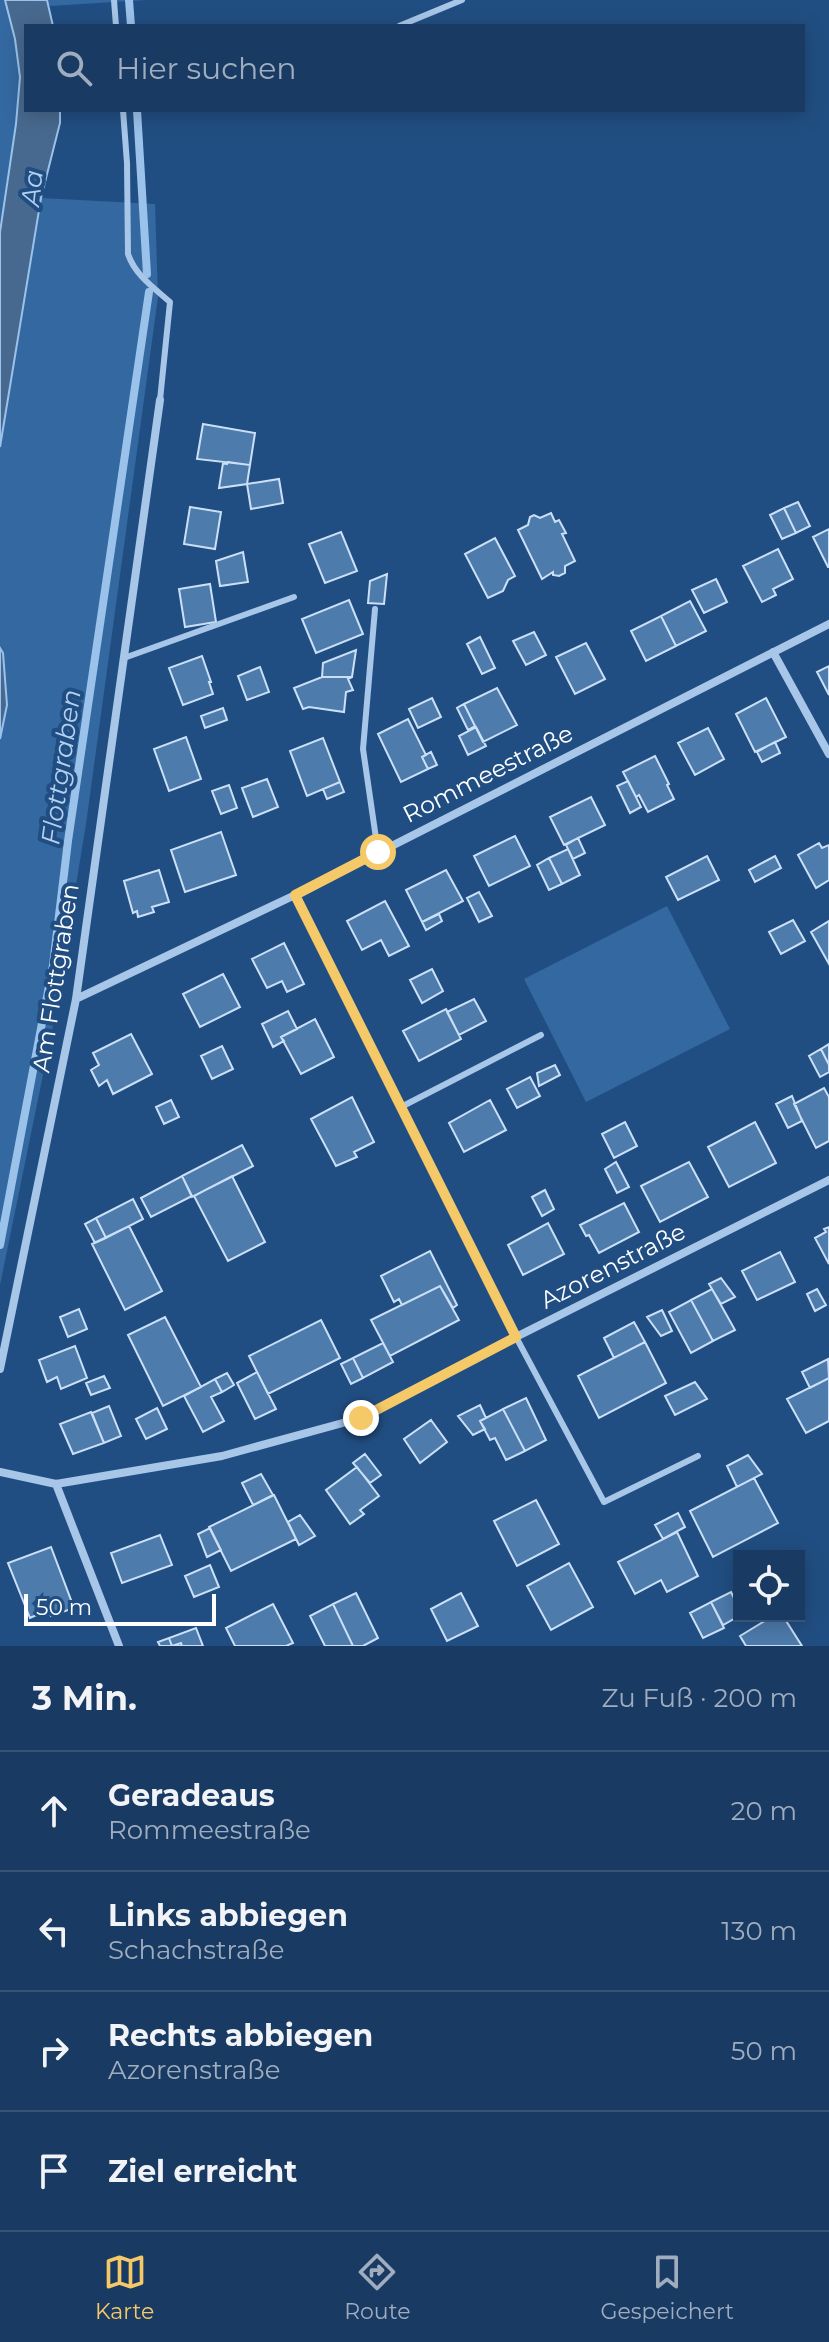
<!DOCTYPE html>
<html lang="de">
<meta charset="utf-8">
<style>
body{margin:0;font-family:Montserrat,sans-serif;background:#26456b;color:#f1f3f6}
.controls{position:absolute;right:24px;bottom:24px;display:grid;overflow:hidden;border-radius:0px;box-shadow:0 4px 20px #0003}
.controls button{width:72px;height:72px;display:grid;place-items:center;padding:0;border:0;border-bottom:2px solid #375477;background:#193a62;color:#f1f3f6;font:40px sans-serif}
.scale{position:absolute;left:24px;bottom:20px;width:192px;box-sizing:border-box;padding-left:8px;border:4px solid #fff;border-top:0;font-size:22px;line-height:28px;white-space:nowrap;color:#fff;-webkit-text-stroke:6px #214e82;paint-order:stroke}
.stop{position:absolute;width:24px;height:24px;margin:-18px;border:6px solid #f5c968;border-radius:50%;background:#fff}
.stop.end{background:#f5c968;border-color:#fff;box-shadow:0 2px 8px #0008}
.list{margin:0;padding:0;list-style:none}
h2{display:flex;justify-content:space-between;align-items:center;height:104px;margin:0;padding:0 32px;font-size:34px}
h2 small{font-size:26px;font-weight:400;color:#9fadbe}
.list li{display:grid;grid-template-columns:52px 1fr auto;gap:24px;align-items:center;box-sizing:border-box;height:120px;padding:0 32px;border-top:2px solid #375477}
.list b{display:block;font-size:30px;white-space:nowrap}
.list p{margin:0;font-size:26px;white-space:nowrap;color:#9fadbe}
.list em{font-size:26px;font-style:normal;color:#9fadbe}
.icon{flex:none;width:44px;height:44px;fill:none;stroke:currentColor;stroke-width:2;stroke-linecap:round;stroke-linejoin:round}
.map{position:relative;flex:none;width:829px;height:1646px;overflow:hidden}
.search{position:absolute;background:#193a62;box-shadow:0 4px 20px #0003;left:24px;right:24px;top:24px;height:88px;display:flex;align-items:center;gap:20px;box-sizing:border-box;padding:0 28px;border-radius:0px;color:#9fadbe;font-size:30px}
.sheet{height:584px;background:#193a62}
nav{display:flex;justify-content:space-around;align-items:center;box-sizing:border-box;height:112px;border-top:2px solid #375477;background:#193a62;font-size:22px;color:#9fadbe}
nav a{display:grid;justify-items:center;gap:4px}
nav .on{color:#f5c968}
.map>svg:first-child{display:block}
.green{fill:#3468a0}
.water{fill:#48698f;stroke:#9bc2ea;stroke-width:2}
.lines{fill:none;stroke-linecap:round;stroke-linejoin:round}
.stream{stroke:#9bc2ea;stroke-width:8}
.building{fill:#4d7bac;stroke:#cbe0f6;stroke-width:2}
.lane{stroke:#a7c6e8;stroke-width:6}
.street{stroke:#a7c6e8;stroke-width:8}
.route{stroke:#f5c968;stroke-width:10}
.labels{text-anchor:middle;stroke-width:8;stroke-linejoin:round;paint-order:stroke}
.street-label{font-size:24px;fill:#fff;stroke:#214e82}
.water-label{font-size:26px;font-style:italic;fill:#b3d0f0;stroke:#214e82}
</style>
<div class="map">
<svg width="829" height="1646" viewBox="0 0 829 1646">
<rect width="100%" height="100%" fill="#214e82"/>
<path class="green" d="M0,0H5C12,25 20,52 20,79C19,130 7,182 0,232Z
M47,0H146L50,6Z
M41,198L155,204L158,297L86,824L52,1031L0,1285V739L7,705L3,653L0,648V447Z
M667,906L730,1029L586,1102L524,979Z"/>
<path class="water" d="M5,0H47L53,26H26V110H60V123L41,198L0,447V232L16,124L20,77L15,39Z
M0,648L3,653L7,705L0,739Z"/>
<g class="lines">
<path class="stream" d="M129,0L131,26
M137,110L147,274
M0,1245L53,965L68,841L149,292"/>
</g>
<path class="building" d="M203,424L255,433L250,465L197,459Z
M228,462L250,465L247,484L219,488L223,463L227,464Z
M279,479L283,503L251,509L247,484Z
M798,502L810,526L796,533L784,508Z
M190,507L221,512L215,549L184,544Z
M784,508L796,533L782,539L770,515Z
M551,513L555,522L559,520L566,533L562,534L575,561L565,566V573L559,576L553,575V572L542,579L518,530L528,525L530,517L534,515L540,518Z
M829,529V567H828L813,537Z
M341,532L357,571L325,583L309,544Z
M495,538L515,576L508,580L503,591L488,598L465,554Z
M778,549L793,579L773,589L776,595L762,602L743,566Z
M243,552L248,582L220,586L216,561Z
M387,574L384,604L368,603L370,581Z
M716,579L727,602L704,613L692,590Z
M210,584L216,622L185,627L179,589Z
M349,600L363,634L316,653L302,619Z
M690,601L706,631L676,646L661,616Z
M661,616L676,646L646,661L631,631Z
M534,632L546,655L526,665L513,641Z
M480,637L495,668L482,674L467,644Z
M586,643L605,679L575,694L556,657Z
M356,650L352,677H322L323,663Z
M202,656L211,682H209L213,694L183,705L169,668Z
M829,666V695L817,672Z
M260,667L269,692L247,700L238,676Z
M322,677H352L348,679L353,690L346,692L344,712L309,707L303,709L294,688Z
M497,688L517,725L483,742L464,704Z
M432,698L441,717L418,728L409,709Z
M766,698L786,737L755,752L736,714Z
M464,704L475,726L468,730L457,708Z
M223,708L227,720L205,728L201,716Z
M408,719L426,755L422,757L428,769L401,782L378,734Z
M476,727L486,746L468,755L459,736Z
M708,728L724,759L695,775L678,743Z
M186,737L201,779L169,791L154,749Z
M323,738L340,782L307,796L290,751Z
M775,742L780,753L762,762L757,752Z
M431,752L437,765L428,769L422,757Z
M655,756L669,784L667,785L674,799L648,812L639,795L636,797L623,772Z
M267,779L278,807L253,817L242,788Z
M628,781L641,807L630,813L617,786Z
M340,782L344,792L327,799L323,789Z
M229,785L237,808L221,814L212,791Z
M591,797L605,825L564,845L550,817Z
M221,832L236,875L185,892L171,850Z
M515,836L530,866L489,886L474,856Z
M578,838L585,853L573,859L566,845Z
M819,843L822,848L829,845V880L816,888L798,855Z
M568,849L580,875L562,884L549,858Z
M707,856L719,880L678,900L666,877Z
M775,856L781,868L755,882L749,870Z
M549,858L562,884L549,890L537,865Z
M159,870L169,902L152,907L154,912L138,917L137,911L133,913L124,881Z
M446,870L463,901L422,922L406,890Z
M479,892L492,916L479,922L467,898Z
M385,901L409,946L389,956L381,940L362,950L347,921Z
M439,914L442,921L426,930L422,922Z
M793,920L805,941L781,954L769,932Z
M829,921V964L811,932Z
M284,943L304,984L287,992L282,981L267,988L252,959Z
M432,969L443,991L422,1003L410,980Z
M223,974L240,1007L200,1027L183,994Z
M474,999L486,1021L459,1035L447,1012Z
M446,1009L461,1039L419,1061L403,1031Z
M288,1011L297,1029L281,1037L284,1041L273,1047L262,1024Z
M315,1019L334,1057L301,1074L281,1037Z
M131,1034L152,1074L113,1094L107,1080L99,1086L91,1070L99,1065L93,1053Z
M829,1044V1065L821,1049Z
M222,1046L233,1069L212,1079L201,1056Z
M821,1049L829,1065V1072L820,1077L809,1056Z
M555,1065L560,1075L539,1086L537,1073Z
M530,1077L540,1096L517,1108L507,1089Z
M824,1088L829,1097V1141L816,1148L794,1104Z
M792,1096L802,1121L788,1128L776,1104Z
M352,1097L374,1142L354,1152L357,1157L336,1166L311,1119Z
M171,1100L179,1117L164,1124L156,1107Z
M490,1100L506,1130L464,1152L449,1123Z
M625,1122L637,1146L614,1158L602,1134Z
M755,1122L776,1163L729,1187L708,1147Z
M242,1145L253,1166L192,1197L182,1176Z
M616,1162L629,1187L617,1193L605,1169Z
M689,1162L708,1197L660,1222L641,1186Z
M182,1176L192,1196L151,1217L141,1198Z
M232,1176L265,1242L228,1261L194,1196Z
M545,1190L554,1209L542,1216L532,1197Z
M133,1199L143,1219L106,1238L96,1218Z
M624,1203L639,1232L599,1253L589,1235L586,1236L580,1225Z
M96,1218L106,1238L95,1243L85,1224Z
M548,1223L564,1254L523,1275L508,1245Z
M129,1226L162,1291L125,1310L92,1244Z
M829,1227V1264L815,1238L826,1232L824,1229Z
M430,1251L457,1305L453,1308L440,1286L402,1305L399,1299L394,1302L381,1276Z
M780,1252L795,1282L757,1300L742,1271Z
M721,1278L735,1297L721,1304L709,1284Z
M440,1286L459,1320L390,1356L371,1320Z
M712,1289L735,1330L713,1341L691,1300Z
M817,1289L826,1305L815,1311L807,1294Z
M691,1300L713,1341L691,1353L669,1312Z
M79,1309L87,1329L68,1337L60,1317Z
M662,1310L672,1331L661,1336L647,1317Z
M165,1317L201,1387L163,1406L128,1335Z
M321,1320L340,1358L268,1394L249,1356Z
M634,1322L645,1342L614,1358L604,1338Z
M645,1342L666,1383L599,1418L578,1376Z
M383,1343L393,1362L363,1378L353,1358Z
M75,1346L87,1378L61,1389L57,1377L47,1382L39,1360Z
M353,1358L363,1378L351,1384L341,1364Z
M828,1359L829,1378L810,1388L802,1372Z
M257,1372L276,1409L255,1419L237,1383Z
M227,1373L234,1385L222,1392L215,1379Z
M104,1376L110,1388L91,1395L86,1383Z
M829,1378V1421L806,1433L787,1399Z
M215,1379L222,1392L211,1397L224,1421L203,1432L184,1396Z
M695,1382L707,1399L675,1415L665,1396Z
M526,1398L546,1440L525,1451L503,1409Z
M480,1405L486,1418L480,1421L485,1429L473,1435L458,1416Z
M109,1406L121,1436L104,1443L92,1413Z
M157,1408L167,1429L146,1439L136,1419Z
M503,1409L525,1451L506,1460L495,1438L490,1440L480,1421Z
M91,1412L104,1443L73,1454L60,1424Z
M431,1420L447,1442L420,1463L404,1439Z
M365,1454L381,1475L370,1483L353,1463Z
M748,1455L762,1474L737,1487L727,1466Z
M357,1467L379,1496L360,1510L364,1514L350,1524L326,1490Z
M261,1474L273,1495L253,1505L242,1483Z
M754,1478L778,1523L713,1557L690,1511Z
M274,1495L296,1539L231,1571L209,1527Z
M536,1500L559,1544L517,1566L494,1521Z
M678,1513L685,1527L663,1539L655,1525Z
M300,1515L315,1536L299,1545L288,1522Z
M210,1528L221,1550L207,1557L198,1534Z
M677,1532L698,1576L667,1592L661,1580L635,1594L618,1562Z
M160,1535L172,1565L122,1583L111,1553Z
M51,1547L74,1608L51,1616L48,1610L30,1618L8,1563Z
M569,1563L593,1607L551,1630L527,1586Z
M210,1565L219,1587L194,1597L185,1576Z
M731,1592L739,1608V1616L723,1625L711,1602Z
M356,1593L378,1638L363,1646H353L333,1604Z
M461,1593L478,1626L447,1641L431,1609Z
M711,1602L724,1628L703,1638L690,1613Z
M273,1604L293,1643L286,1646H235L226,1628Z
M333,1604L353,1646H325L310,1616Z
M773,1616H783L802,1646H746L740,1636Z
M196,1628L203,1646H182L181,1643L172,1646L169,1638Z
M169,1638L172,1646L181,1643L182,1646H160L158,1642Z"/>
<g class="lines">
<path class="lane" d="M114,0L116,26
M399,26L462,0
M123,110L127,163L128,254C135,275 154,288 170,302L160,400
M375,609L363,749L378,852
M124,658L294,597
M401,1107L541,1035
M516,1337L604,1502L698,1456"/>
<path class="street" d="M773,652L829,754
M295,895L516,1337
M76,999L295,895L829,624
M0,1369L76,999L160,400
M0,1472L56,1484L222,1456L361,1418L516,1337L829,1180
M56,1484L119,1646"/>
</g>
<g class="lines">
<path class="route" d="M361,1418L516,1337L295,895L378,852"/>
</g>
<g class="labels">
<g class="street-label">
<text transform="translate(488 774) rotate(-27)" y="8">Rommeestraße</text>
<text transform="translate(56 978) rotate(-81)" y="8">Am Flottgraben</text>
<text transform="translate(613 1266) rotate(-27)" y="8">Azorenstraße</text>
</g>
<g class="water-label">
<text transform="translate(32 188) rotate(-84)" y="9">Aa</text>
<text transform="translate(61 767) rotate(-82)" y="9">Flottgraben</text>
</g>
</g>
</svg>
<div class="controls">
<button><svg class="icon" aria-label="locate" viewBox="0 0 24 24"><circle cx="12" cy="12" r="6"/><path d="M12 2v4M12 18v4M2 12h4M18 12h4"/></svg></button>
</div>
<div class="scale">50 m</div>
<div class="stop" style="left:378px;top:852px"></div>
<div class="stop end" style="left:361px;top:1418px"></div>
<div class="search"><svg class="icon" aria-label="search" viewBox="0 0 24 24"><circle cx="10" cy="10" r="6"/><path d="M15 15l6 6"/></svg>Hier suchen</div>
</div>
<section class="sheet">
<h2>3 Min.<small>Zu Fuß · 200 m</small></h2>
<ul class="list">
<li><svg class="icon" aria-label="ahead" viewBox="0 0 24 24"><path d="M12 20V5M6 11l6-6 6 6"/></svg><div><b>Geradeaus</b><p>Rommeestraße</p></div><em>20 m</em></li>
<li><svg class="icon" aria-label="left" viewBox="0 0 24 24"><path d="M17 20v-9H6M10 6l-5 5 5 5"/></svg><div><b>Links abbiegen</b><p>Schachstraße</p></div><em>130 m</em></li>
<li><svg class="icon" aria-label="right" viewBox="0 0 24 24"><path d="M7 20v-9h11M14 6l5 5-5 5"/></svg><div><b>Rechts abbiegen</b><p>Azorenstraße</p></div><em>50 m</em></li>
<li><svg class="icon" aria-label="arrive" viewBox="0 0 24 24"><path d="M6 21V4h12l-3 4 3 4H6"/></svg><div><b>Ziel erreicht</b></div></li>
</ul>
</section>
<nav>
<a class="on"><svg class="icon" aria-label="map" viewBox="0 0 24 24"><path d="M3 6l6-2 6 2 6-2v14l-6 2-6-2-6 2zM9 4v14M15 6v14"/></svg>Karte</a>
<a><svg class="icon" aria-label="directions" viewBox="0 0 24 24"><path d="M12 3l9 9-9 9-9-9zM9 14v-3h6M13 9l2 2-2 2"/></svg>Route</a>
<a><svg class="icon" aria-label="saved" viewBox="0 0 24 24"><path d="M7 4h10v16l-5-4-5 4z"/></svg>Gespeichert</a>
</nav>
